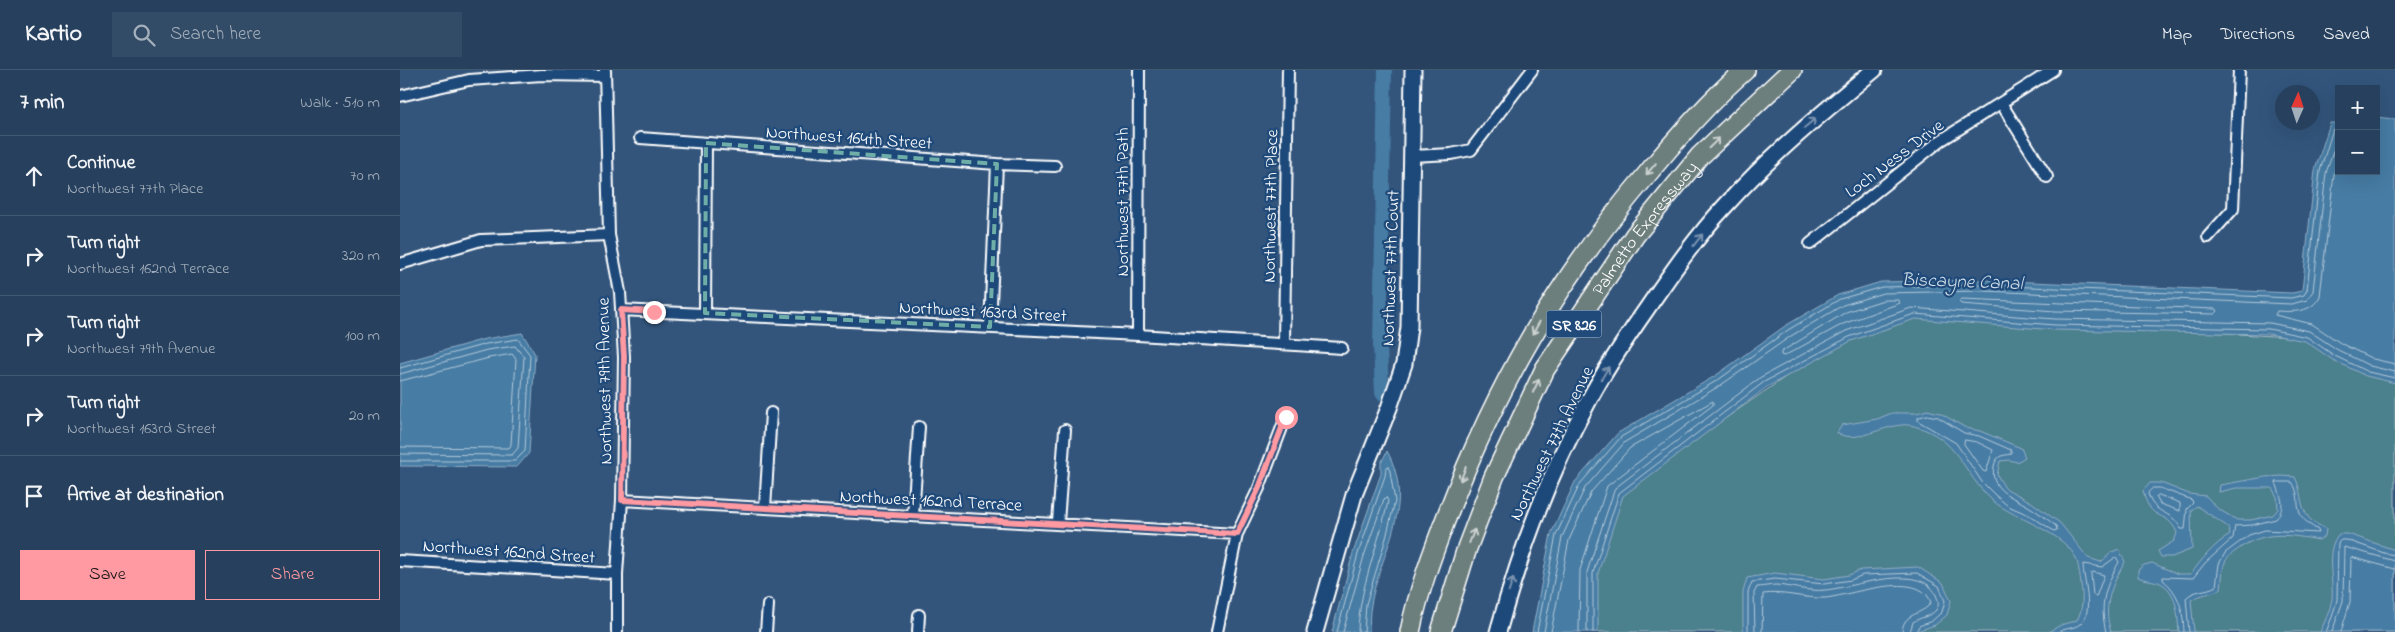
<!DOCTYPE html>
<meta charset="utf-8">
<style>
body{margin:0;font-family:"Indie Flower",sans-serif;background:#324b66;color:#f1f3f6}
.controls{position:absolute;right:15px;top:15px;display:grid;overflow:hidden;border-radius:0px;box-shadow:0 5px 20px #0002}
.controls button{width:45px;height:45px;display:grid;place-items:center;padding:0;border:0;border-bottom:1px solid #425972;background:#26405d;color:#f1f3f6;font:25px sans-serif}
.compass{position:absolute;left:1875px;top:15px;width:45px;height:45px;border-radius:50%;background:#26405d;box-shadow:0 5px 20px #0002;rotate:3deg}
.stop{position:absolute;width:15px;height:15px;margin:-11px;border:4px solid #ff9aa2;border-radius:50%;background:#fff}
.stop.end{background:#ff9aa2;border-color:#fff;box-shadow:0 1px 5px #0008}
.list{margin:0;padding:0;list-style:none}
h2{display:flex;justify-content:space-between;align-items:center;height:65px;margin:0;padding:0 20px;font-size:21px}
h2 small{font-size:16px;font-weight:400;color:#a4afbc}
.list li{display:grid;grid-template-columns:32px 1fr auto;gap:15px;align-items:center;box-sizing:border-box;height:80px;padding:0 20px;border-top:1px solid #425972}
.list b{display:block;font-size:19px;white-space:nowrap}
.list p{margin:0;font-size:16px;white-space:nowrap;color:#a4afbc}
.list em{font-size:16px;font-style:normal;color:#a4afbc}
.actions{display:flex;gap:10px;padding:15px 20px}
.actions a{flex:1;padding:11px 0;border:1px solid #ff9aa2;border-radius:0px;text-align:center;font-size:18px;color:#ff9aa2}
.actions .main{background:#ff9aa2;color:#111}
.icon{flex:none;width:28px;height:28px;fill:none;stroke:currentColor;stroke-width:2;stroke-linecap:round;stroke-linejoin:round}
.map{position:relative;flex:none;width:1995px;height:562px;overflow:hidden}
header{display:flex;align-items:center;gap:30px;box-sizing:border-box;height:70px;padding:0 25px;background:#26405d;border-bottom:1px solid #425972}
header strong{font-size:24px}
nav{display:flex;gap:28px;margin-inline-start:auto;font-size:18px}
.search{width:350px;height:45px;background:#324b66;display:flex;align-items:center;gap:12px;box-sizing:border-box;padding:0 18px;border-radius:0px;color:#a4afbc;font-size:19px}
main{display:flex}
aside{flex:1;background:#26405d}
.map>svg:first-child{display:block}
.green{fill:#4c808d;stroke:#a6c0c6}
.water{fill:#477ca4;stroke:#91b0c8}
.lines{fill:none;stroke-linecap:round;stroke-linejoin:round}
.shore{stroke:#b5cbdb;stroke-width:1}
.canal{stroke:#477ca4;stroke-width:14}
.street-casing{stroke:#fff;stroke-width:14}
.secondary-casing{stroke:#fff;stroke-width:19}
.highway-casing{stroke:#fff;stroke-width:22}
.street{stroke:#1f4a7a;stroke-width:10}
.secondary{stroke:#1f4a7a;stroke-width:15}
.highway{stroke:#6c7f7c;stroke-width:19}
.oneway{stroke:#7992af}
.oneway2{stroke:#ccd2d1}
.route{stroke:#ff9aa2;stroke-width:6}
.marked{fill:none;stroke:#6fada8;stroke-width:4;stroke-dasharray:10 6;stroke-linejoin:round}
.labels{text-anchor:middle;stroke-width:4.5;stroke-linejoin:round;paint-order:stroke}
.shield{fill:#1f4a7a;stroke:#bcc9d7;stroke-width:1}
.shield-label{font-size:16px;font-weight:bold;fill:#fff}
.street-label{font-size:18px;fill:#fff;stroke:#1f4a7a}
.water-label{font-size:19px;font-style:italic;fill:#d1dee8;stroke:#1f4a7a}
</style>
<header>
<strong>Kartio</strong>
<div class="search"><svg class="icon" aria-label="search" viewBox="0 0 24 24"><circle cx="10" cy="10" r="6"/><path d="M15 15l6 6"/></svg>Search here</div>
<nav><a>Map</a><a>Directions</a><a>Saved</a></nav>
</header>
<main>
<aside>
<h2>7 min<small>Walk · 510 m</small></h2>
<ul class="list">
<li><svg class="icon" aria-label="ahead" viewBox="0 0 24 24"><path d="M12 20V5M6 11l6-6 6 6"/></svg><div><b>Continue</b><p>Northwest 77th Place</p></div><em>70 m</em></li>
<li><svg class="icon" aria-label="right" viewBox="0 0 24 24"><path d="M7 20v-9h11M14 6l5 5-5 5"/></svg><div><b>Turn right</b><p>Northwest 162nd Terrace</p></div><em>320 m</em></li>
<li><svg class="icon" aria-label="right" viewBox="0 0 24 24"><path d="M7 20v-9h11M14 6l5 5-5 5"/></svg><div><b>Turn right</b><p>Northwest 79th Avenue</p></div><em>100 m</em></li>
<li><svg class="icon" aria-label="right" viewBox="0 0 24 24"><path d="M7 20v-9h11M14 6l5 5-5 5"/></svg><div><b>Turn right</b><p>Northwest 163rd Street</p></div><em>20 m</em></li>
<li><svg class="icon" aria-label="arrive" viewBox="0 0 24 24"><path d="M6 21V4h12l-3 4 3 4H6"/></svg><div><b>Arrive at destination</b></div></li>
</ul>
<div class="actions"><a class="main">Save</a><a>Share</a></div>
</aside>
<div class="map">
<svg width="1995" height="562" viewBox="0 0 1995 562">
<rect width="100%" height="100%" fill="#33557c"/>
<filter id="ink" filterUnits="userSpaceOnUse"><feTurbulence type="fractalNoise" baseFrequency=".02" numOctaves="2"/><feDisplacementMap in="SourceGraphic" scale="10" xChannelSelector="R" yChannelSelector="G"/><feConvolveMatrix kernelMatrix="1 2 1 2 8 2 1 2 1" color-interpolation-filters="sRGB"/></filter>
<g filter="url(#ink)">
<path class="green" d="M1513,245L1924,269L1995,282V562H1191L1193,507L1223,419L1436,272Z"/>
<path class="water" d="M1976,47L1995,49V313L1966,306L1933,290L1905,271L1869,264L1655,260L1515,249L1451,271L1367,317L1223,426L1198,503V562H1132L1151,464L1175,412L1218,363L1315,306L1385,256L1438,225L1481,212L1583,210L1892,223L1902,221L1915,100L1930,53H1939V101H1976Z
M122,263L135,284L129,383L117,397L0,396V293L85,269Z
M1527,340L1540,343L1566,358L1580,361L1621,378L1625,387L1617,392L1609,390L1600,391L1597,405L1605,418L1631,432L1660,453L1688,488L1701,492L1712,482L1719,479L1725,492C1712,514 1702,536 1711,562H1648L1661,555L1677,550C1683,540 1683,526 1681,514C1680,507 1679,498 1677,491C1667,462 1613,449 1592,430C1562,403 1559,368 1514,356C1490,349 1459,376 1437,363L1442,355L1477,349L1492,343H1517Z
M987,381C1017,436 980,481 971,535C969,544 970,553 969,562H932L953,483L981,404V393Z
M1882,406L1895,407C1902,420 1899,436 1909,448C1913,453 1921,456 1926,459L1925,466L1919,470C1890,465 1865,460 1840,478C1833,483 1826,487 1824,495C1822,503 1822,511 1821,519C1811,524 1801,524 1791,530L1794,562H1779C1777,544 1778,520 1758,512C1751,510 1744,510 1738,507V500L1744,495L1752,493L1778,504H1791C1802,489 1814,474 1830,465L1828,457L1797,436L1791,440L1792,479L1772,487H1761L1758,481L1774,471L1777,463C1767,438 1751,455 1743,421L1750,413H1761L1789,424L1806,426L1818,439L1837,450H1851L1873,445L1878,439L1877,427L1872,418H1836L1819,422L1820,415L1865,407Z
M1939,464H1948L1995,480V562H1920C1925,551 1930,541 1932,529C1934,509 1924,480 1939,464Z
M1518,497L1543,513L1551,531L1547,545L1535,555L1514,562H1343V522L1347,508L1375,503L1424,509L1449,505L1461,500Z"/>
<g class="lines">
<path class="shore" d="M1939,87L1934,104L1920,226C1912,243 1893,242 1877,241L1875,245L1912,254L1942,274L1973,289L1995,294
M1561,229L1815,239L1818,241L1815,244L1655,241L1561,234L1559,232Z
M1484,230H1498L1500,233L1443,254L1384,286L1381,285V282L1446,242Z
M0,298L86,274L118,269L130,285L125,381L115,391H0
M0,304L87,280L115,276L124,287L118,378L112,385L0,384
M0,311L89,288L112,284L116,289L111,375L109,378L0,377
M1527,345L1538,347L1564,363L1579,366L1611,380V384C1601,386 1597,385 1594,396C1589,420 1611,426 1628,436C1638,442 1647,449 1656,456L1657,460L1654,461L1629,445L1608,436L1595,425L1582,412L1556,373L1518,351V348Z
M1565,370L1577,372L1593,380L1586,402L1583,401L1564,374Z
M1753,418H1760L1792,430L1793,433L1787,439L1785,459H1781C1772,439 1753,446 1748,423Z
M1759,425L1780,433V441L1760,434L1756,427Z
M1693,502L1704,505L1696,527L1693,525L1691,504Z
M937,562L958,484L985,406L986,398L989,396L995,431L986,468L966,534L964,562
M943,562L964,486L984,429L986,427L988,431C979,475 959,517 958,562
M1137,562L1156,465L1180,414L1221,367L1318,310L1388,260L1440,229L1482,217L1583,215L1891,228L1904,225L1907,220L1920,101L1933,59L1939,58
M1144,562L1162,467L1185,418L1225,372L1321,315L1391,266L1443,235L1483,223L1583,221L1891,234L1907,230L1913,221L1926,103L1939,64
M1151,562L1169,470L1191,422L1230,378L1313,331V335L1207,416L1180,500L1179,562
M1187,562V502L1215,418L1361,307L1446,261L1511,238L1655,249L1870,253L1909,261L1938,280L1970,296L1995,302
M1193,562V503L1219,423L1364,312L1449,267L1514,244L1655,255L1869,259L1907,267L1935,286L1968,302L1995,308
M1348,562V522L1352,512L1375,509L1424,514L1451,510L1463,505L1517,503L1539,516L1545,531L1542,542L1532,551L1519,556L1516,562
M1355,562L1354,523L1357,517C1363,517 1370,515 1376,515C1392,516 1408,522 1425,520C1452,518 1521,491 1536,525C1538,530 1540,535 1536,540C1530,547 1520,547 1513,552L1510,562
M1362,562L1363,524C1384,521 1404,529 1425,528C1449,526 1521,498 1531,533C1521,546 1503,542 1502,562
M1658,562C1664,558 1674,559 1680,554C1695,543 1683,509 1683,494L1702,497L1716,487L1719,492C1705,517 1699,534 1706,562
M1784,562C1783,541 1780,524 1763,510V507L1793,508L1805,493L1833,468L1835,456L1852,455L1876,449C1887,436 1880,426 1876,412H1892C1905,432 1887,442 1918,460L1919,463L1865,460L1849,465L1825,483L1819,494L1816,516C1806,522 1795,519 1786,528L1789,562
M1926,562L1932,547L1937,530L1938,473L1941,470H1947L1984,483L1995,485
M1932,562L1943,531L1944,477L1995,491
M1941,562L1950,532L1951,487L1995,499"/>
<path class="canal" d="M982,323L980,276L985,0"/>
<defs>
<path id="street" d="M205,0L209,165L220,222L224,287L222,430L217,504V562
M0,26L69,10L142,5L205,6
M1601,33L1647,107
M240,68L597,94L655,96
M1012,86L1051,84L1071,80L1132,0
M1808,167L1833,139L1839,0
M1410,174L1540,71L1653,0
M0,194L81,170L209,165
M221,240L738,265L942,278
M305,243L306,73
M590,257L597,94
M738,265L739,0
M884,273L888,0
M222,430L837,464
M365,438L371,343
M513,446L519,357
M658,452L665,360
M0,491L217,504
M366,562L368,535
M518,562L519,545
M817,562L837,464L859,418L886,347"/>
<path id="secondary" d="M915,562L954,425L989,338L1004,294L1009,257L1013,0
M1098,562C1120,482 1149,403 1189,330C1206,298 1227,267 1248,237C1272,202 1297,166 1326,135C1371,85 1423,42 1474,0"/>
<g id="highway">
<path d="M1010,562C1018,522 1033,482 1048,443C1096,317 1157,211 1244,108C1275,70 1308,32 1345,0"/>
<path id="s1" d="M1041,562L1067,478L1094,407L1145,299L1235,165L1300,86L1392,0"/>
</g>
</defs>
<use href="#street" class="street-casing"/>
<use href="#secondary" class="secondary-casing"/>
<use href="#highway" class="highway-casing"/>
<use href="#street" class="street"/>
<use href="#secondary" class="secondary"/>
<use href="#highway" class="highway"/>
</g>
<defs><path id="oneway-shaft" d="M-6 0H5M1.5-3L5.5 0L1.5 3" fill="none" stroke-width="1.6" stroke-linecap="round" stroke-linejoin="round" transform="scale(1.25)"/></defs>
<g class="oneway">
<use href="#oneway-shaft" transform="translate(1410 53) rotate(-40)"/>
<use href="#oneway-shaft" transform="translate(1298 170) rotate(-52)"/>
<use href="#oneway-shaft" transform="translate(1205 303) rotate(-59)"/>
<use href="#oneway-shaft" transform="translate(1111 515) rotate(-73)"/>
</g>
<g class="oneway2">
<use href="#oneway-shaft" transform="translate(1314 73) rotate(-44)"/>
<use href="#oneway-shaft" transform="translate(1251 99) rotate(130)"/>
<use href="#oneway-shaft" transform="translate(1136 258) rotate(120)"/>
<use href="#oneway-shaft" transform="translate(1136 316) rotate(-65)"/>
<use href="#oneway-shaft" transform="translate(1063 404) rotate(111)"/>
<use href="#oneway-shaft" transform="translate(1072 466) rotate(-69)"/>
</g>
</g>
<g class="lines" filter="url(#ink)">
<path class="route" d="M254,242L221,240L224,286L222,430L837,464L859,418L886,347"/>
</g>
<path class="marked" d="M306,73L597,94L590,257L305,243Z"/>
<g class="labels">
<rect class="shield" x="1146.5" y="240.5" width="55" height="27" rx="4"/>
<g class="shield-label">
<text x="1174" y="260">SR 826</text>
</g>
<g class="street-label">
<text transform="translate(449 67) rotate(4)" y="6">Northwest 164th Street</text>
<text transform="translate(1494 88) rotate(-37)" y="6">Loch Ness Drive</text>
<text transform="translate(722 132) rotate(-90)" y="6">Northwest 77th Path</text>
<text transform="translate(870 136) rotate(-89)" y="6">Northwest 77th Place</text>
<text dy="6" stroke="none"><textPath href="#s1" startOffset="456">Palmetto Expressway</textPath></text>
<text transform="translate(990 198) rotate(-88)" y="6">Northwest 77th Court</text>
<text transform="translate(583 241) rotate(3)" y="6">Northwest 163rd Street</text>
<text transform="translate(204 311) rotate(-91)" y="6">Northwest 79th Avenue</text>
<text transform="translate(1151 373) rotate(-64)" y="6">Northwest 77th Avenue</text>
<text transform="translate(531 430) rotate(3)" y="6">Northwest 162nd Terrace</text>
<text transform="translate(109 481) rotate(4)" y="6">Northwest 162nd Street</text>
</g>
<g class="water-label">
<text transform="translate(1562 210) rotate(2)" y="7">Biscayne Canal</text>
</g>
</g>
</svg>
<div class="controls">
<button>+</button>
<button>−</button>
</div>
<svg class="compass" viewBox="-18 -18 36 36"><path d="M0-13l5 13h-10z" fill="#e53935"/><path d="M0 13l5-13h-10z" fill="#a4afbc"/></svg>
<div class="stop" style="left:886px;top:347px"></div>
<div class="stop end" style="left:254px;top:242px"></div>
</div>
</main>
